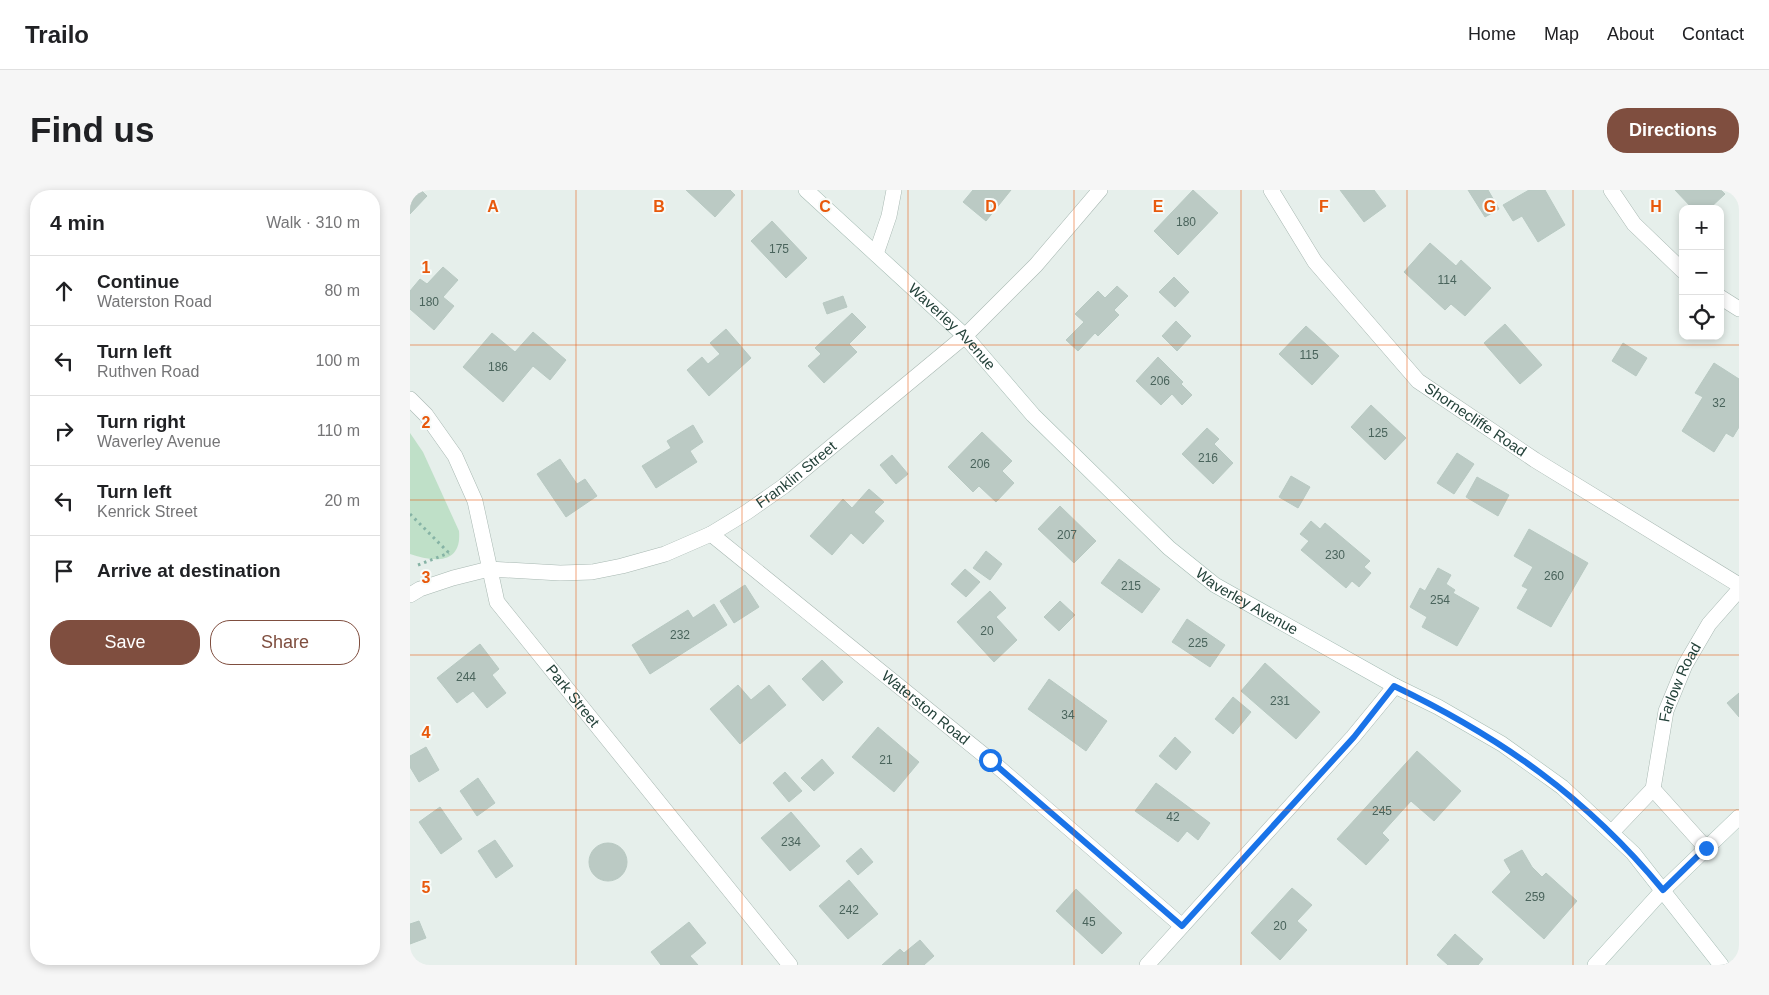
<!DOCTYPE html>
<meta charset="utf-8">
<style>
body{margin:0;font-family:Arial,sans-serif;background:#f6f6f6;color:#202124}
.controls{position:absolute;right:15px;top:15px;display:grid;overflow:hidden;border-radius:10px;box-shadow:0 2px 8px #0003}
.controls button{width:45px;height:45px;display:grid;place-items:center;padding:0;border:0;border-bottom:1px solid #e0e0e0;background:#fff;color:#202124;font:25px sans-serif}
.stop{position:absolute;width:15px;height:15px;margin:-11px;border:4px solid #1a73e8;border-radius:50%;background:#fff}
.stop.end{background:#1a73e8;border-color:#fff;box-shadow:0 1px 5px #0008}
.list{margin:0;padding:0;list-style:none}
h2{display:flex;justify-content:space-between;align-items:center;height:65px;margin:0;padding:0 20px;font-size:21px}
h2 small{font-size:16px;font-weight:400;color:#757577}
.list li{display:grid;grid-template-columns:32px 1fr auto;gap:15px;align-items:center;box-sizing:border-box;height:70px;padding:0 20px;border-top:1px solid #e0e0e0}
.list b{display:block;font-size:19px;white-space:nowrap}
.list p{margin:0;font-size:16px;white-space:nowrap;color:#757577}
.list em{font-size:16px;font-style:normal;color:#757577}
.actions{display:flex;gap:10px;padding:15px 20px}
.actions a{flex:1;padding:11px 0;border:1px solid #7f4e3f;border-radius:20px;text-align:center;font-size:18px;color:#7f4e3f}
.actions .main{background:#7f4e3f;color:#fff}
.icon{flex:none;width:28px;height:28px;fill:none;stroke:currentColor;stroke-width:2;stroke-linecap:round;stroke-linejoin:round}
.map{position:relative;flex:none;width:1329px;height:775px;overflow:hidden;border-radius:20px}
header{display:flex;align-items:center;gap:30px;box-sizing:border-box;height:70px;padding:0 25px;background:#fff;border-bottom:1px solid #e0e0e0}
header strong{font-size:24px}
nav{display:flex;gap:28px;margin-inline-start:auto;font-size:18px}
.intro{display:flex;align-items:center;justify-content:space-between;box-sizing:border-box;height:120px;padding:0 30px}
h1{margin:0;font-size:35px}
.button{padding:12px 22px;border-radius:20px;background:#7f4e3f;color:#fff;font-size:18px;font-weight:700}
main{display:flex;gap:30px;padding:0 30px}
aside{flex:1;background:#fff;border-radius:20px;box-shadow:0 2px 8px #0003}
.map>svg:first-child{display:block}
.green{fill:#bfe0c8}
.building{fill:#bbcac4;stroke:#b8c9c2}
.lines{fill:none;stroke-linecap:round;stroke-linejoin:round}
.street-casing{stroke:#a8b8b2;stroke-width:16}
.secondary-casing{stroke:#a4bbb3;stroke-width:16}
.path{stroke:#86b3a5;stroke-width:3;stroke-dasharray:2.5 4;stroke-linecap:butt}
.street{stroke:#fff;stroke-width:15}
.secondary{stroke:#fff;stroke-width:15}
.route{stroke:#1a73e8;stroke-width:6}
.grid{fill:none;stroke:#e8590c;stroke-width:1;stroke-opacity:0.55}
.labels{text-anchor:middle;stroke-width:4;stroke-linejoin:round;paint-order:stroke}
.number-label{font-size:12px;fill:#4a645c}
.street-label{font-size:15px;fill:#24423a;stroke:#f7fbf9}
.grid-label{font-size:16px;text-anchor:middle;font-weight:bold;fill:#e8590c;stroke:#f7fbf9;stroke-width:4;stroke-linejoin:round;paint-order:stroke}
</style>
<header>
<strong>Trailo</strong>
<nav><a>Home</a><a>Map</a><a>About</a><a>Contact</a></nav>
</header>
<div class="intro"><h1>Find us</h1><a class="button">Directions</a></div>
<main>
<aside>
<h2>4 min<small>Walk · 310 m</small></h2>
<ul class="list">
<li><svg class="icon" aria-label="ahead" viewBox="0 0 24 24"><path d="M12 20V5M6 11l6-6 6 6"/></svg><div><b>Continue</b><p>Waterston Road</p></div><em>80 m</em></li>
<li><svg class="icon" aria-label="left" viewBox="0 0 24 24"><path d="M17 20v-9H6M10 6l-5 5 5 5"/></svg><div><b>Turn left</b><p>Ruthven Road</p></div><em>100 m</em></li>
<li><svg class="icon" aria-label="right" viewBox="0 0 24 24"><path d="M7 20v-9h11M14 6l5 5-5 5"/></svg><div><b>Turn right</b><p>Waverley Avenue</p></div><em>110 m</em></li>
<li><svg class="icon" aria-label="left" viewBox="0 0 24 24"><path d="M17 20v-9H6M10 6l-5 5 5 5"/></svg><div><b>Turn left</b><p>Kenrick Street</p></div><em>20 m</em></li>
<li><svg class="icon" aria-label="arrive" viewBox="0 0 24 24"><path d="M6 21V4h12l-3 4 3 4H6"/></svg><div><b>Arrive at destination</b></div></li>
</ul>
<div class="actions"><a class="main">Save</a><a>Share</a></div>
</aside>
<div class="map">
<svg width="1329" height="775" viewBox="0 0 1329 775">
<rect width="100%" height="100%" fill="#e6efeb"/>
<path class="green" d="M0,243L13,262L49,341C52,375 23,372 0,364Z"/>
<path class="building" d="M0,0H11L17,6L0,24Z
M276,0H320L325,5L305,27Z
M563,0H601L576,31L553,12Z
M783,0L808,23L768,65L744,41Z
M930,0H964L976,16L954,32Z
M1058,0H1078L1089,19L1075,27Z
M1119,0H1135L1155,35L1128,52L1112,26L1103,31L1093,15Z
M1265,0H1311L1315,4L1299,19H1283Z
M362,31L397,68L376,88L341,51Z
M1020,53L1046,76L1051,70L1081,98L1055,126L1041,114L1035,120L994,82Z
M33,77L48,90L33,107L44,116L24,140L0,119V101L10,89L17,94Z
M764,87L779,102L765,117L749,102Z
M707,96L718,106L704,120L709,125L688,146L685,143L668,161L656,150L674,132L665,124L688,101L695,108Z
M433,106L437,117L417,124L413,113Z
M442,123L456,137L439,154L447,162L414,193L398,176L411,164L405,158Z
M766,131L781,146L767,161L752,146Z
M1095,134L1132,175L1110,194L1074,153Z
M896,136L929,166L902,195L869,164Z
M316,139L341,168L299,206L277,180L292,167L298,174L310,164L300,153Z
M123,142L156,170L140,190L123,176L93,212L53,177L82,143L105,162Z
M1213,153L1237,168L1226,186L1202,171Z
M748,167L773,192L771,194L782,205L772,215L762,204L751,215L726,191Z
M1304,173L1329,189V237L1323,247L1316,243L1304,262L1272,241L1293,207L1285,203Z
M961,215L996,248L975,270L941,237Z
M283,235L293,252L280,261L287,272L246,298L232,276L261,258L257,251Z
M797,238L809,249L804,254L823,273L803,294L772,264Z
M572,242L602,271L592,281L604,293L586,312L569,296L563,302L538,277Z
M1047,263L1064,274L1044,304L1027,293Z
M482,265L498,284L486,294L470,275Z
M150,269L167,294L175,289L187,306L156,327L127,284Z
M881,286L900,297L888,318L869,307Z
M1067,287L1099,305L1088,326L1056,307Z
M459,299L474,312L464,322L474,331L453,354L441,343L422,365L400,346L433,309L442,318Z
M650,316L686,351L664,373L628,339Z
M901,331L910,339L915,333L960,371L954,377L961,383L949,397L942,391L936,398L891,360L899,351L890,344Z
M1119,339L1178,373L1141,437L1107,418L1118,399L1112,396L1123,377L1104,366Z
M576,361L592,374L580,390L563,378Z
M709,369L750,399L732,423L691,393Z
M1028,378L1041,385L1036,394L1045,400L1043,403L1069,418L1047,456L1012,437L1017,427L1000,417L1010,398L1015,401Z
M555,379L570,392L556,407L541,394Z
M335,395L349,417L324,433L310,411Z
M580,401L596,418L586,427L607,450L584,472L547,432Z
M650,411L665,425L649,441L634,427Z
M304,414L317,435L240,484L222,455L278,420L283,428Z
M777,429L815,455L800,477L762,452Z
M70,454L89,479L82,485L96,503L77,518L63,501L47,513L27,488Z
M412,470L433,492L413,511L392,489Z
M855,473L910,522L886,549L831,501Z
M639,489L697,531L676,561L618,519Z
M328,495L341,510L359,495L376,515L330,554L300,519Z
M1329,503V527L1317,513Z
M823,507L841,522L823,544L805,529Z
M468,537L509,572L484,602L442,567Z
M765,547L781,562L766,580L749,566Z
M16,557L29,580L9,592L0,577V566Z
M1007,561L1051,601L1024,631L1001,611L972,643L979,650L956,675L927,649Z
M412,569L424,583L404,601L391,588Z
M375,582L392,601L379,612L363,593Z
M68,588L85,613L67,626L50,601Z
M746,593L800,633L788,650L777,641L768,652L725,621Z
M30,617L52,649L31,664L9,632Z
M381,622L410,656L380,681L351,648Z
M85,650L103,676L86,688L68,661Z
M179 672a19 19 0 1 1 38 0a19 19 0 1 1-38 0Z
M451,658L463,672L448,685L436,671Z
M1112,660L1122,677L1132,687L1136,683L1167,711L1134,749L1082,702L1101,682L1094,670Z
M439,690L468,724L438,749L409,716Z
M882,698L902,715L887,731L897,740L870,770L841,743Z
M666,699L712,743L692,764L646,721Z
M9,731L16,748L0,754V734Z
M279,732L296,753L280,766L288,775H251L241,762Z
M1045,744L1073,769L1068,775H1038L1027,765Z
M510,750L524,766L514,775H472L490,759L494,763Z"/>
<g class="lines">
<defs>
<g id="street">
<path id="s1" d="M861,0L905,72L1008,191L1125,270L1329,395"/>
<path d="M1201,0L1224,34L1273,81"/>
<path d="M466,64L479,26L484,0"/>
<path d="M1310,107L1329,119"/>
<path id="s2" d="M0,209L16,225L45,266L65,311L87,412L380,775"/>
<path id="s3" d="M301,344L580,570L772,736"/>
<path id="s4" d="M0,405L10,399L43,388L79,379L150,383L182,382L212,376L255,364L301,344L337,322L374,296L555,146L626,75L690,0"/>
<path d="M1243,599L1296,658"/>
<path id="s5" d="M1202,642L1243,599L1256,521L1275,475L1299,434L1329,400"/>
<path d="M737,775L943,547L985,496"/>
</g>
<g id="secondary">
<path id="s6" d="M396,0L555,146L623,225L759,358L805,395L985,496L1028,517L1092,554L1152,597L1223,663L1311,775"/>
<path d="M1185,775L1253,700L1329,627"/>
</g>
</defs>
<use href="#street" class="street-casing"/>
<use href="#secondary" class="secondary-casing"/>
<path class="path" d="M0,324L41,365
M8,375L39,363"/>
<use href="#street" class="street"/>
<use href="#secondary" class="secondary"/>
</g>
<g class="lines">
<path class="route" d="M580,570L772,736L944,547L984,496C1092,548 1176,607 1253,700L1296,658"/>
</g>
<path class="grid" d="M166,0V775M332,0V775M498,0V775M664,0V775M831,0V775M997,0V775M1163,0V775M0,155H1329M0,310H1329M0,465H1329M0,620H1329"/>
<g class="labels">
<g class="number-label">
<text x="776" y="36">180</text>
<text x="369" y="63">175</text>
<text x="1037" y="94">114</text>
<text x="19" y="116">180</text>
<text x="899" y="169">115</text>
<text x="88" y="181">186</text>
<text x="750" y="195">206</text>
<text x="1309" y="217">32</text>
<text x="968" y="247">125</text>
<text x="798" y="272">216</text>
<text x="570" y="278">206</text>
<text x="657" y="349">207</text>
<text x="925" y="369">230</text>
<text x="1144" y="390">260</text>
<text x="721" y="400">215</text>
<text x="1030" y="414">254</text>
<text x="577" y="445">20</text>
<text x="270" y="449">232</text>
<text x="788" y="457">225</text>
<text x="56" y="491">244</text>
<text x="870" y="515">231</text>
<text x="658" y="529">34</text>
<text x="476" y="574">21</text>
<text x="972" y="625">245</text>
<text x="763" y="631">42</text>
<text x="381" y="656">234</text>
<text x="1125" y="711">259</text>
<text x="439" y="724">242</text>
<text x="679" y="736">45</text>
<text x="870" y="740">20</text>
</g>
<g class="street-label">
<text dy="5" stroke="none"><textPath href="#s6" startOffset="200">Waverley Avenue</textPath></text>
<text dy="5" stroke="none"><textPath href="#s1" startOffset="311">Shornecliffe Road</textPath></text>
<text dy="5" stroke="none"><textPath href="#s4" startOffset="416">Franklin Street</textPath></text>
<text dy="5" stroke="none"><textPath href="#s6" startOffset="605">Waverley Avenue</textPath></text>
<text dy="5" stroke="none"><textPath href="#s5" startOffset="170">Farlow Road</textPath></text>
<text dy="5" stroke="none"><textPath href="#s2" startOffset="346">Park Street</textPath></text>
<text dy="5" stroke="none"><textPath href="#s3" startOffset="276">Waterston Road</textPath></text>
</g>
</g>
<g class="grid-label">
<text x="83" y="22">A</text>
<text x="249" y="22">B</text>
<text x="415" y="22">C</text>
<text x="581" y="22">D</text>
<text x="748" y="22">E</text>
<text x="914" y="22">F</text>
<text x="1080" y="22">G</text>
<text x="1246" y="22">H</text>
<text x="16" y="83">1</text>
<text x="16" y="238">2</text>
<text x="16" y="393">3</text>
<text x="16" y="548">4</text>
<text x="16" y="703">5</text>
</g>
</svg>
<div class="controls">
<button>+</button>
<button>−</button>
<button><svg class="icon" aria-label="locate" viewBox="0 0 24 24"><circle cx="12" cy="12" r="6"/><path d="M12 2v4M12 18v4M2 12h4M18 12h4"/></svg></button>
</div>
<div class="stop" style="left:580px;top:570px"></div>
<div class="stop end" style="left:1296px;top:658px"></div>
</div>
</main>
